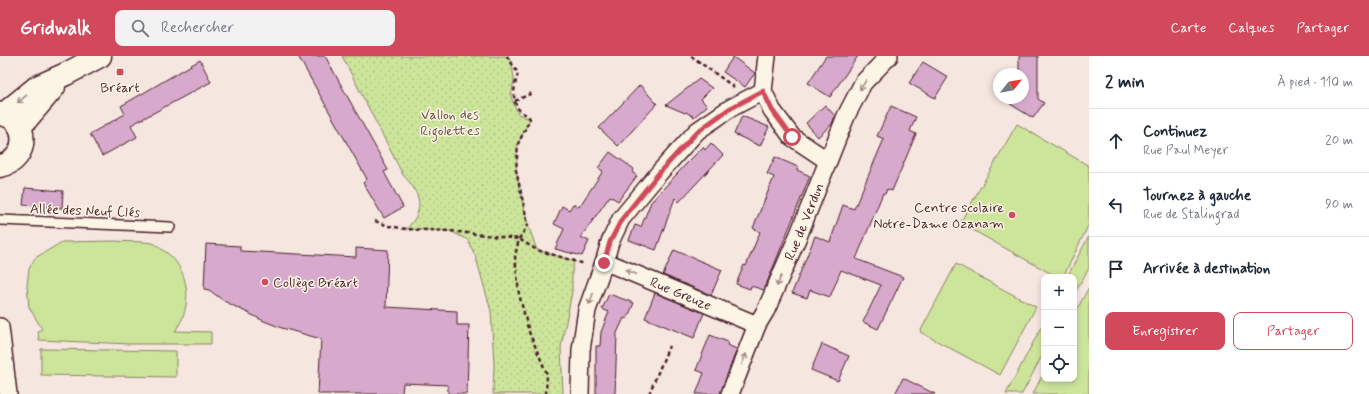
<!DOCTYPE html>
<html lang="fr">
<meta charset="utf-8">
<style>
body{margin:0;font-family:Mynerve,sans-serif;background:#f2f2f3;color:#1f2937}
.controls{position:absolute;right:12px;bottom:12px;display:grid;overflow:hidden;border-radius:8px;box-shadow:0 2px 6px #0003}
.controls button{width:36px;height:36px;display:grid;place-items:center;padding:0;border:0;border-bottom:1px solid #e0e1e3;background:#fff;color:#1f2937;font:20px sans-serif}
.compass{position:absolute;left:993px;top:12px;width:36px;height:36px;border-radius:50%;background:#fff;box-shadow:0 2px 6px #0003;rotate:59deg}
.stop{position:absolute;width:12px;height:12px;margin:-9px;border:3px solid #d1495b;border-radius:50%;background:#fff}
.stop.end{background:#d1495b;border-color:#fff;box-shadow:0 1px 4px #0008}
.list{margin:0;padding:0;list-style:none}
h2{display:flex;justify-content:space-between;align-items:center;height:52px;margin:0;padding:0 16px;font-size:17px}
h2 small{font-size:13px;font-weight:400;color:#747a83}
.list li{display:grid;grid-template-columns:26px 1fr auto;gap:12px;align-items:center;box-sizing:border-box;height:64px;padding:0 16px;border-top:1px solid #e0e1e3}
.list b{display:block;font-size:15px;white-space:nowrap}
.list p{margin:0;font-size:13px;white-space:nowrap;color:#747a83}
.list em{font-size:13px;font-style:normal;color:#747a83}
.actions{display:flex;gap:8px;padding:12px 16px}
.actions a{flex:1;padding:9px 0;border:1px solid #d1495b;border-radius:8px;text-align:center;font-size:14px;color:#d1495b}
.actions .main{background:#d1495b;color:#fff}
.icon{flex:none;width:22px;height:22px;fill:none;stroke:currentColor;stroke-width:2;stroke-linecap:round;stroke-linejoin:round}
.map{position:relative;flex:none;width:1089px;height:338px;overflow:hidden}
header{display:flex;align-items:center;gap:24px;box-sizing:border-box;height:56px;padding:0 20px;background:#d1495b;color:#fff}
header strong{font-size:19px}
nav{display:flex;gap:22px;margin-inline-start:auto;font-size:14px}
.search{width:280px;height:36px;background:#f2f2f3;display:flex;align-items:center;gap:10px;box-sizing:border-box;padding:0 14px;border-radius:8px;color:#747a83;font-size:15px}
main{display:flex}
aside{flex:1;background:#fff}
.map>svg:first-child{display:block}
.green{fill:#cce59b;stroke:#8b8263}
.park{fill:url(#park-dots);stroke:#8b8263}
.building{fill:#d7aacd;stroke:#4a1f2b}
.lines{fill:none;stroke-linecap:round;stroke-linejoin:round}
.lane-casing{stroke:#4a1f2b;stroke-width:12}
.street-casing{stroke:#4a1f2b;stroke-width:20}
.secondary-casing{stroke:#4a1f2b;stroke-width:25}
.path{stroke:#4a1f2b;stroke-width:2.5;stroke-dasharray:4 3;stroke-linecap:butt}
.lane{stroke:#fcf5e5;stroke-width:9}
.street{stroke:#fcf5e5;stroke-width:17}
.secondary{stroke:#fcf5e5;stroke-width:22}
.oneway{stroke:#a38a88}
.route{stroke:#d1495b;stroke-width:5}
.poi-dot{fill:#d1495b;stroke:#fcf5e5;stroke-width:1.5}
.labels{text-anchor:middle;stroke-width:3;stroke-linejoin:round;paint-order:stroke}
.poi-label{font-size:14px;fill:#4a1f2b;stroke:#fcf5e5}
.park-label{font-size:14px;fill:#6a5047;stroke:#fcf5e5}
.street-label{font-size:14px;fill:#4a1f2b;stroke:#fcf5e5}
</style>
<header>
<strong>Gridwalk</strong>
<div class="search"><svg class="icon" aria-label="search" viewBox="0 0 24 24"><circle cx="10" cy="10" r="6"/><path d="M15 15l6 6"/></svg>Rechercher</div>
<nav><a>Carte</a><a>Calques</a><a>Partager</a></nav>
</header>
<main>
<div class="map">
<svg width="1089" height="338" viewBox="0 0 1089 338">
<defs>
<pattern id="park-dots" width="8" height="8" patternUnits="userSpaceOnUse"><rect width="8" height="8" fill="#cce59b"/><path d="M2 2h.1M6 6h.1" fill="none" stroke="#b1c486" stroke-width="1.8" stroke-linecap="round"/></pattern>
</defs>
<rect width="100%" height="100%" fill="#f5e6e0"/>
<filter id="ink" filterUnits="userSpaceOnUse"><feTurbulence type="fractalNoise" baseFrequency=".025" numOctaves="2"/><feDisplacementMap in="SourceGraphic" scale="8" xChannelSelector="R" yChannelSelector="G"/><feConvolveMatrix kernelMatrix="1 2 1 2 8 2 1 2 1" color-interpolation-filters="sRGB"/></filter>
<g filter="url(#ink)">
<path class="green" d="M1017,68L1089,110V168L1063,221H1057L960,167Z
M1089,180V212L1074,238V221H1067Z
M113,185C126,186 140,185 153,187C156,188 160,192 163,194C190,211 194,251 175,275L211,276V288H130L39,284L38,275L42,273L29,251L27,230L29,213L35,202L62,186Z
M956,208L1036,251L1000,319L920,276Z
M1089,231V338H1033L1044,316V323H1074V259Z
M1044,266V296L1022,338H1006Z
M41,293L176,295V321L41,319Z"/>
<path class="park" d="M342,0H507L512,7L514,23L511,41L518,58L530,63L518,88L516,114L528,169L537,194L574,205L572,217V236L561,291L563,338H493L494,308L491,255L476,202L468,184L450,175L406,173C427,153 420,137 403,119Z"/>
<path class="building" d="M298,0H325L388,114L384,116L403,151L384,162L363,127L367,123Z
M826,0H858L830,41L808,27Z
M1019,0H1038V43L1044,47L1033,62L1010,48L1014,42H1023V18H1019Z
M733,1L755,17L745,31L723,16Z
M200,4L211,26L131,69L137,81L102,100L90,78L125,58L121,50Z
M923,6L948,21L935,42L909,27Z
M699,23L712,32L701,43L707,50L694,61L686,56L685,57L666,49Z
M640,29L657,48L618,90L599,72Z
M825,49L835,60L832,68L818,81L806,67Z
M891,50L916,61L910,75L916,78L892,135L887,133L885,138L883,137L856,203L903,221L878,273L863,266L881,229L841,214L830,241L810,234L807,242L792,237L815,180L830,186L843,149L854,153L884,83L877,80Z
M742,60L769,71L760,90L734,78Z
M711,87L723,99L679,146L675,142L656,194L629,184L635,169L641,171L651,146L688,106L703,91L705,94Z
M610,96L634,113L632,116L637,120L618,145L610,140L581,181L589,185L582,200L555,193L564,173L554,168L562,150L569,154L573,148L579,151L603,115L598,112Z
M775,101L798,111L797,114L810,120L764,234L751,230L750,233L736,228L744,209L746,210L760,176L753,172L774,121L767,118Z
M25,132L63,135L62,152L23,149Z
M206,188L240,190V195L356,201V192L388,194L386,251L457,255V269H469L467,338H448V329L403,327L402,338H318L321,283L282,272L264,265L224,245L209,234L204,233Z
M674,194L722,214L711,239L663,219Z
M655,237L704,257L694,282L645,262Z
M609,238L634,247L627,263L624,262L617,277L615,338H596V290H600L601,276L609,256L602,253Z
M710,279L728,286L727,289L737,293L720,338H696L704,317L696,314Z
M822,288L849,300L838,325L811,314Z
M903,322L935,338H895Z"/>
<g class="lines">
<defs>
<path id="lane" d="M0,164L170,171"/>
<g id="street">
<path d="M767,0L763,35L772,54L792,81L828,105"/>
<path id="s1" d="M604,207L611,208L757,269"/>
<path d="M0,271L8,338"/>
<path d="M580,338L581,294L587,254L604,207L610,186L621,163L659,117L697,75L729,53L763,35"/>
<path id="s2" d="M730,338L757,269L766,254L799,178L846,60L863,27L889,0"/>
</g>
<path id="secondary" d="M0,58C30,61 30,105 0,110
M4,58L37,31L66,18L100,0
M20,71L54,31"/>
</defs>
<use href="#lane" class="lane-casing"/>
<use href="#street" class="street-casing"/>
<use href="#secondary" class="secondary-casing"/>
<path class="path" d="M507,0L518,17C515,29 510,44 520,55C524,59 528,58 530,63L518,88L516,114L528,169L519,183L515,200L519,238L529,276L547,318L546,338
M691,0L734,31
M515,45L534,36
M375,165L389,170L406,173L450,175L519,183L537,194L585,208
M649,338L669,290"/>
<use href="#lane" class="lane"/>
<use href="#street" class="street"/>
<use href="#secondary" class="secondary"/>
</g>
<defs><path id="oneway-shaft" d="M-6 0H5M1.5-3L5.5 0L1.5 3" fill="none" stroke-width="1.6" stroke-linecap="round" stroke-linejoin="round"/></defs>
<g class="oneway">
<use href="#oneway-shaft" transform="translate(863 29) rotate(124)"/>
<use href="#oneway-shaft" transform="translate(22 43) rotate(140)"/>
<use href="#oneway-shaft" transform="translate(631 216) rotate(-157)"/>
<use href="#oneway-shaft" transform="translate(779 225) rotate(113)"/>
<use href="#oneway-shaft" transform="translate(591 243) rotate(111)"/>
<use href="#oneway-shaft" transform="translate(744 303) rotate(-69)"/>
</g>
</g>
<g class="lines" filter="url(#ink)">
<path class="route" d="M604,207L610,186L622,163L659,117L697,76L729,53L763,35L772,54L792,81"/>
</g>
<g class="poi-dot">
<rect x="116" y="12" width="8" height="8" rx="2"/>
<circle cx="1012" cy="159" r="4"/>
<circle cx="265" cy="226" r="4"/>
</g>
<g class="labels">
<g class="poi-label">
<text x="120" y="36">Bréart</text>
<text x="1004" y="156" text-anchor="end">Centre scolaire<tspan x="1004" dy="16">Notre-Dame Ozanam</tspan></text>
<text x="273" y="231" text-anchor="start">Collège Bréart</text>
</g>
<g class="park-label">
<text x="450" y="63">Vallon des<tspan x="450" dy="16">Rigolettes</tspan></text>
</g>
<g class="street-label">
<text transform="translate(85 154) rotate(2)" y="5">Allée des Neuf Clés</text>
<text dy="5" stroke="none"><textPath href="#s2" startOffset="188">Rue de Verdun</textPath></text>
<text dy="5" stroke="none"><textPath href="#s1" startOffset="83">Rue Greuze</textPath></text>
</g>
</g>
</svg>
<div class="controls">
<button>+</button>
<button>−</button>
<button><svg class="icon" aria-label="locate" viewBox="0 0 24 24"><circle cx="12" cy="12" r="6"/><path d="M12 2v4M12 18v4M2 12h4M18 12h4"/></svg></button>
</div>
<svg class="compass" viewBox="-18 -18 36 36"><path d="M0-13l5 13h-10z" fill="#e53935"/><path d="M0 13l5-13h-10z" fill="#747a83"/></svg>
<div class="stop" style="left:792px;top:81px"></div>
<div class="stop end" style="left:604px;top:207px"></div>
</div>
<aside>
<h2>2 min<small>À pied · 110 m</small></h2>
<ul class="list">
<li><svg class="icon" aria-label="ahead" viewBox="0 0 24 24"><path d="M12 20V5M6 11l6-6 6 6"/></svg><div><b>Continuez</b><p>Rue Paul Meyer</p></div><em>20 m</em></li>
<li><svg class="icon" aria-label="left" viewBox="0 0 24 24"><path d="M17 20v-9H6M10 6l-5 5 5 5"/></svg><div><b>Tournez à gauche</b><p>Rue de Stalingrad</p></div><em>90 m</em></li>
<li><svg class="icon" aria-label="arrive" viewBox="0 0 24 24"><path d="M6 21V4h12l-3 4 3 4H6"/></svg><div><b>Arrivée à destination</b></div></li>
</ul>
<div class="actions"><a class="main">Enregistrer</a><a>Partager</a></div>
</aside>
</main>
